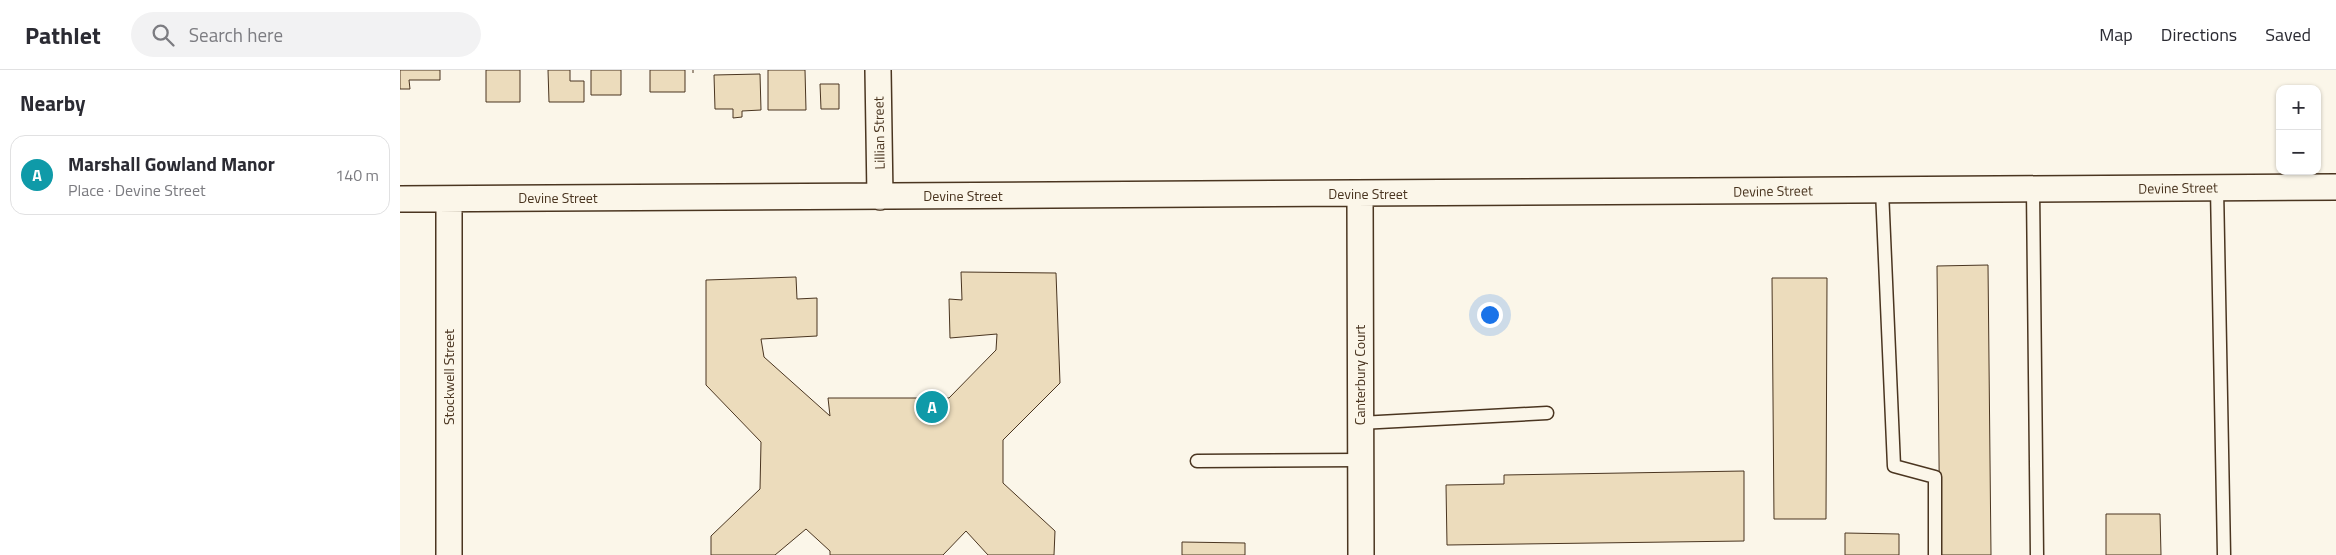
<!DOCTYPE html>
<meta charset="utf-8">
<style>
body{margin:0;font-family:"Titillium Web",sans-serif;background:#f2f2f3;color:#2b2b33}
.controls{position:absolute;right:15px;top:15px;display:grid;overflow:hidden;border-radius:10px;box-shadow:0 1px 4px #0004}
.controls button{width:45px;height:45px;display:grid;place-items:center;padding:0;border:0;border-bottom:1px solid #e1e1e2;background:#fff;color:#2b2b33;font:25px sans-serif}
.you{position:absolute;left:1089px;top:244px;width:18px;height:18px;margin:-12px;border:4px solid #fff;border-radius:50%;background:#1a73e8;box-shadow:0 0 0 8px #1a73e833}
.badge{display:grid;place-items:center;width:32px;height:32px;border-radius:50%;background:#ea580c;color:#fff;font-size:16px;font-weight:700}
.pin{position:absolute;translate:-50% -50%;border:2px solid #fff;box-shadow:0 1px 5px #0006}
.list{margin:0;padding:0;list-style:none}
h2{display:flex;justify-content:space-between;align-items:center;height:65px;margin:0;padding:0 20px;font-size:21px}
h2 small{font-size:16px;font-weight:400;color:#7c7c81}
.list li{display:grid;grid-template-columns:32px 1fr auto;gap:15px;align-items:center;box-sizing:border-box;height:80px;margin:0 10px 10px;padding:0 10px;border:1px solid #e1e1e2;border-radius:15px}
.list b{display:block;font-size:19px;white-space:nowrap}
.list p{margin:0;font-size:16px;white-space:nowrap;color:#7c7c81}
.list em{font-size:16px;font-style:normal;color:#7c7c81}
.icon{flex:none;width:28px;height:28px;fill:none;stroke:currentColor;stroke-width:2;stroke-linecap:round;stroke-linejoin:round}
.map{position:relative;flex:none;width:1936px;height:485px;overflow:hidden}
header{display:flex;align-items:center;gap:30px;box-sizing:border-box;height:70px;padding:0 25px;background:#fff;border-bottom:1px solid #e1e1e2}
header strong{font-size:24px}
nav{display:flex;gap:28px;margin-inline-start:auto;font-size:18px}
.search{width:350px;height:45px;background:#f2f2f3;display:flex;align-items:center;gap:12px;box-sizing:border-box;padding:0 18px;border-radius:28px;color:#7c7c81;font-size:19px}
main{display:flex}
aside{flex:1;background:#fff}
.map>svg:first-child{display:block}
.building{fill:#ecdcbc;stroke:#4a3520}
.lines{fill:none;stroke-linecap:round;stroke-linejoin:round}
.service-casing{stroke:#4a3520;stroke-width:15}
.minor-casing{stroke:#4a3520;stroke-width:28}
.service{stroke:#fbf6e9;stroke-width:12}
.minor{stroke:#fbf6e9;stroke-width:25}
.fence{stroke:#4a3520;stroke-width:1;stroke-dasharray:6 2.5;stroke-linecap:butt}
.labels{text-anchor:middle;stroke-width:4;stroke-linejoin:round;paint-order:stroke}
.street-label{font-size:14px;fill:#4a3520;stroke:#fbf6e9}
</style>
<header>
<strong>Pathlet</strong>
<div class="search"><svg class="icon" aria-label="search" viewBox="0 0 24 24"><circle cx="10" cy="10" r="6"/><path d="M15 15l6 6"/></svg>Search here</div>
<nav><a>Map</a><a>Directions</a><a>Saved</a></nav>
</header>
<main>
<aside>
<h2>Nearby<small></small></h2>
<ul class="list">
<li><span class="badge" style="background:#0f9aa8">A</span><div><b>Marshall Gowland Manor</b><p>Place · Devine Street</p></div><em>140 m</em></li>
</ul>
</aside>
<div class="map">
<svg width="1936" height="485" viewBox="0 0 1936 485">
<rect width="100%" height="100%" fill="#fbf6e9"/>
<path class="building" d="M0,0H40V10H9L10,19H0Z
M86,0H120V32H86Z
M148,0H170V11H184V32H149Z
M191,0H221V25H191Z
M250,0H285V22H250Z
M368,0H405L406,40H368Z
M360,4L361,40L342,41V47L333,48V39H315L314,5Z
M420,14H439V39H421Z
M1588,195L1591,485H1540L1537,196Z
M561,202L656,203L660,313L603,370V413L655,461L654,485H588L566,461L543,485H430V481L406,459L375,485H311V466L360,419L361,372L306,315V210L396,207L397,229L417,228V266L361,269L364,287L430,346L428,328H549L596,280L597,264L550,268L549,229L562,230Z
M1372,208H1427L1426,449H1374Z
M1344,401V471L1047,475L1046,415L1104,414V405Z
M1706,444H1760L1761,485H1706Z
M1445,463L1499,464V485H1445Z
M782,472L845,473V485H782Z"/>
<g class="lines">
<defs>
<path id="service" d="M1817,118L1824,485
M1482,120L1494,396L1535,407V485
M1633,120L1637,485
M960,353L1147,343
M797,391L960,390"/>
<path id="minor" d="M478,0L480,127
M960,124L961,485
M0,129L1936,117
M49,129V485"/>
</defs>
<use href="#service" class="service-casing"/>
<use href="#minor" class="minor-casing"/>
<use href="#service" class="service"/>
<use href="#minor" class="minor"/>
<path class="fence" d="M293,0V3"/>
</g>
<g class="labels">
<g class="street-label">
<text transform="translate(479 63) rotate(-91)" y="5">Lillian Street</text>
<text transform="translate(1778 118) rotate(-1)" y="5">Devine Street</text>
<text transform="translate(1373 121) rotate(-1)" y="5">Devine Street</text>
<text x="968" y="129">Devine Street</text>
<text x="563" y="131">Devine Street</text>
<text x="158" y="133">Devine Street</text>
<text transform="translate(960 305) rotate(-90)" y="5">Canterbury Court</text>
<text transform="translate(49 307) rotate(-90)" y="5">Stockwell Street</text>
</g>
</g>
</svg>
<div class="controls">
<button>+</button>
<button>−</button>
</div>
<div class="you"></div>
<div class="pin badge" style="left:532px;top:337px;background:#0f9aa8">A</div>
</div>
</main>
